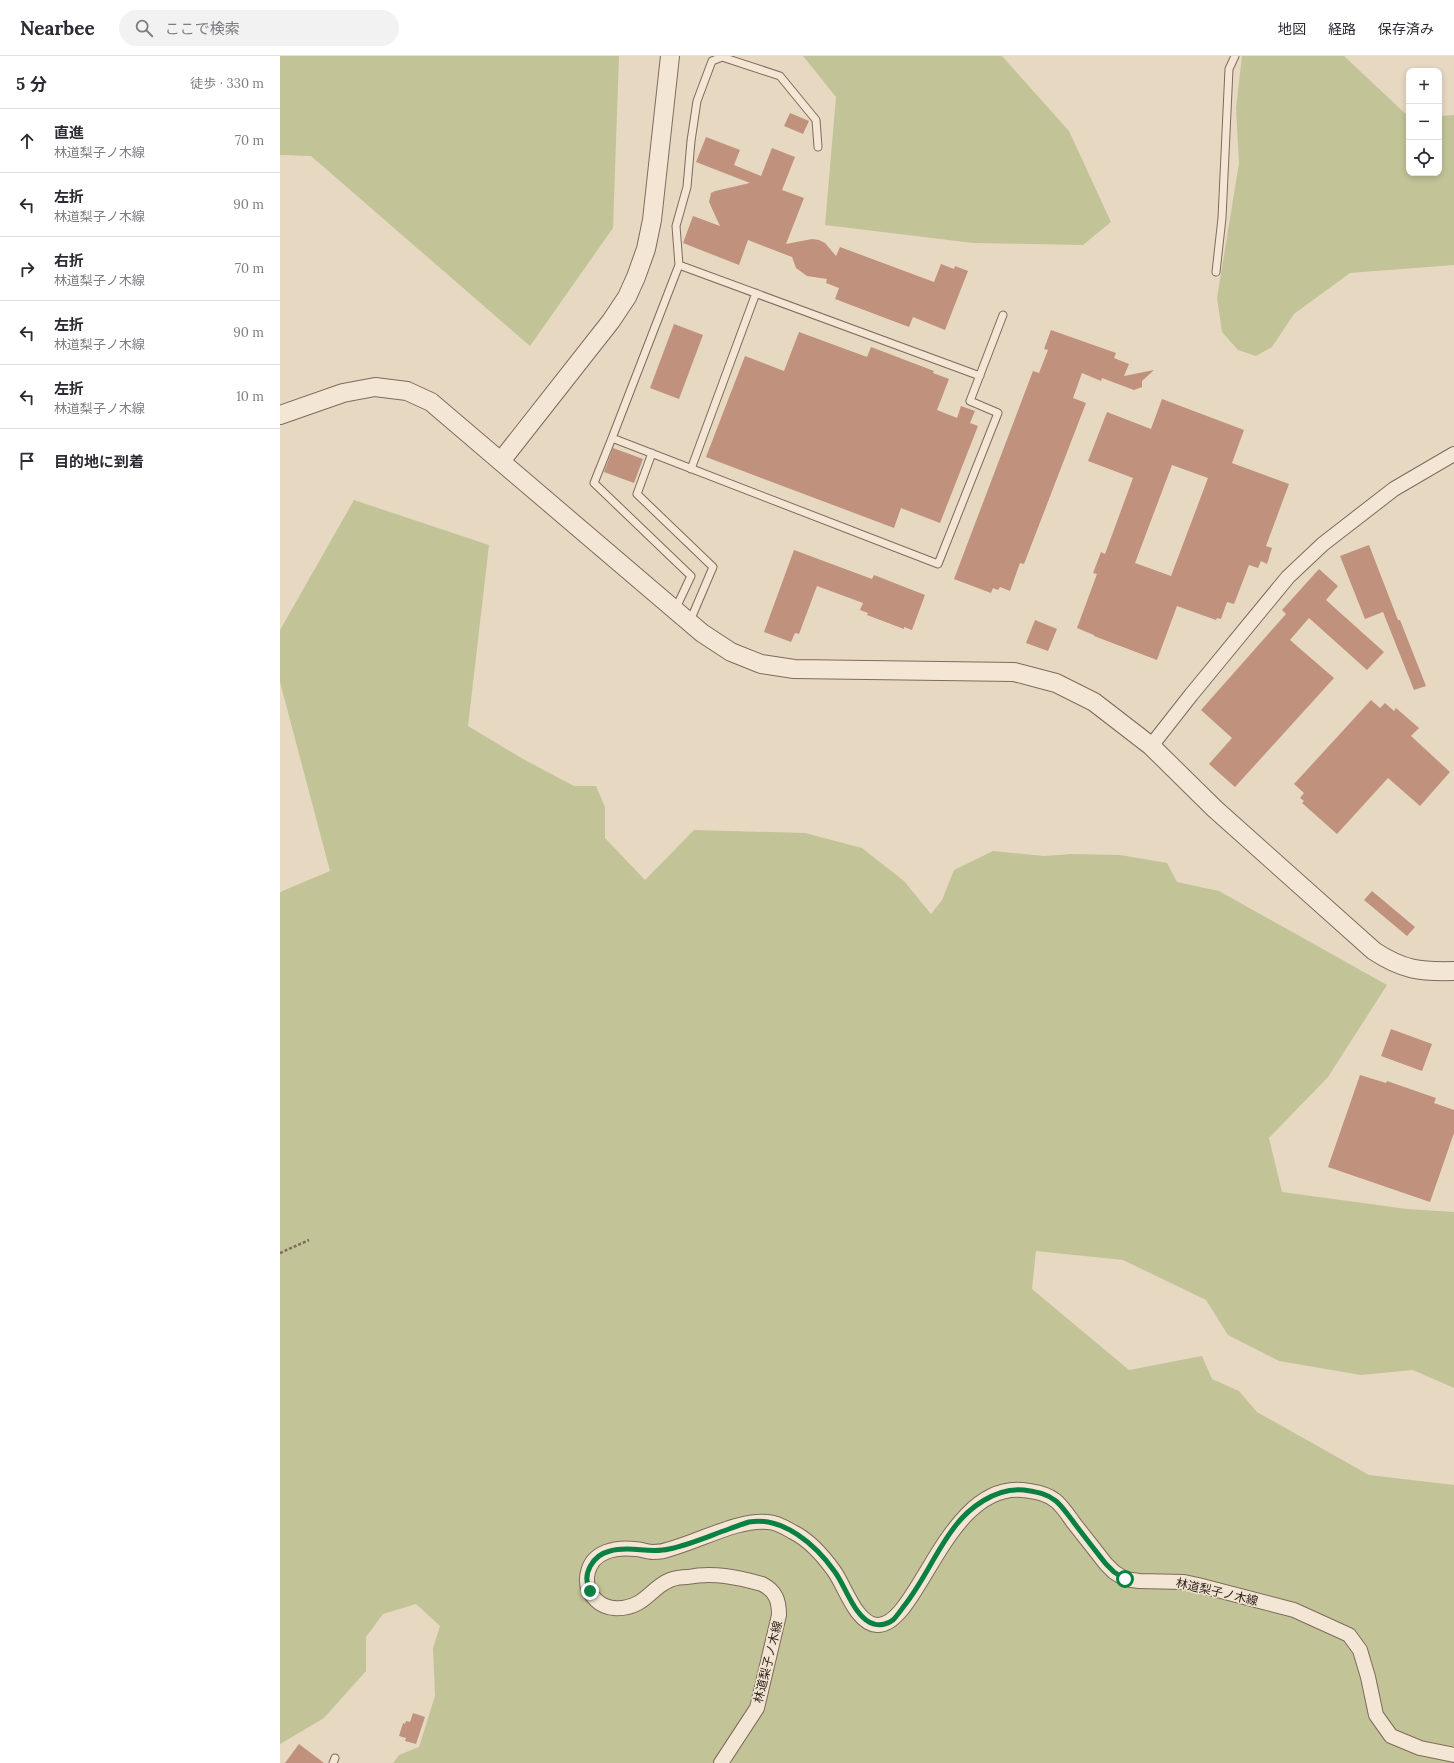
<!DOCTYPE html>
<html lang="ja">
<meta charset="utf-8">
<style>
body{margin:0;font-family:Lora,"Noto Sans JP",serif;background:#f2f2f3;color:#2b2b33}
.controls{position:absolute;right:12px;top:12px;display:grid;overflow:hidden;border-radius:8px;box-shadow:0 2px 6px #0003}
.controls button{width:36px;height:36px;display:grid;place-items:center;padding:0;border:0;border-bottom:1px solid #e1e1e2;background:#fff;color:#2b2b33;font:20px sans-serif}
.stop{position:absolute;width:12px;height:12px;margin:-9px;border:3px solid #0b8043;border-radius:50%;background:#fff}
.stop.end{background:#0b8043;border-color:#fff;box-shadow:0 1px 4px #0008}
.list{margin:0;padding:0;list-style:none}
h2{display:flex;justify-content:space-between;align-items:center;height:52px;margin:0;padding:0 16px;font-size:17px}
h2 small{font-size:13px;font-weight:400;color:#7c7c81}
.list li{display:grid;grid-template-columns:26px 1fr auto;gap:12px;align-items:center;box-sizing:border-box;height:64px;padding:0 16px;border-top:1px solid #e1e1e2}
.list b{display:block;font-size:15px;white-space:nowrap}
.list p{margin:0;font-size:13px;white-space:nowrap;color:#7c7c81}
.list em{font-size:13px;font-style:normal;color:#7c7c81}
.icon{flex:none;width:22px;height:22px;fill:none;stroke:currentColor;stroke-width:2;stroke-linecap:round;stroke-linejoin:round}
.map{position:relative;flex:none;width:1174px;height:1707px;overflow:hidden}
header{display:flex;align-items:center;gap:24px;box-sizing:border-box;height:56px;padding:0 20px;background:#fff;border-bottom:1px solid #e1e1e2}
header strong{font-size:19px}
nav{display:flex;gap:22px;margin-inline-start:auto;font-size:14px}
.search{width:280px;height:36px;background:#f2f2f3;display:flex;align-items:center;gap:10px;box-sizing:border-box;padding:0 14px;border-radius:22px;color:#7c7c81;font-size:15px}
main{display:flex}
aside{flex:1;background:#fff}
.map>svg:first-child{display:block}
.green{fill:#c3c398}
.building{fill:#c0917d;fill-rule:evenodd}
.lines{fill:none;stroke-linecap:round;stroke-linejoin:round}
.service-casing{stroke:#7f6a5c;stroke-width:9}
.minor-casing{stroke:#7f6a5c;stroke-width:16}
.tertiary-casing{stroke:#7f6a5c;stroke-width:20}
.path{stroke:#7f6a5c;stroke-width:2.5;stroke-dasharray:3 2;stroke-linecap:butt}
.service{stroke:#f3e6d4;stroke-width:7}
.minor{stroke:#f3e6d4;stroke-width:14}
.tertiary{stroke:#f3e6d4;stroke-width:18}
.route{stroke:#0b8043;stroke-width:5}
.labels{text-anchor:middle;stroke-width:3;stroke-linejoin:round;paint-order:stroke}
.street-label{font-size:12px;fill:#30251e;stroke:#f0e3d1}
</style>
<header>
<strong>Nearbee</strong>
<div class="search"><svg class="icon" aria-label="search" viewBox="0 0 24 24"><circle cx="10" cy="10" r="6"/><path d="M15 15l6 6"/></svg>ここで検索</div>
<nav><a>地図</a><a>経路</a><a>保存済み</a></nav>
</header>
<main>
<aside>
<h2>5 分<small>徒歩 · 330 m</small></h2>
<ul class="list">
<li><svg class="icon" aria-label="ahead" viewBox="0 0 24 24"><path d="M12 20V5M6 11l6-6 6 6"/></svg><div><b>直進</b><p>林道梨子ノ木線</p></div><em>70 m</em></li>
<li><svg class="icon" aria-label="left" viewBox="0 0 24 24"><path d="M17 20v-9H6M10 6l-5 5 5 5"/></svg><div><b>左折</b><p>林道梨子ノ木線</p></div><em>90 m</em></li>
<li><svg class="icon" aria-label="right" viewBox="0 0 24 24"><path d="M7 20v-9h11M14 6l5 5-5 5"/></svg><div><b>右折</b><p>林道梨子ノ木線</p></div><em>70 m</em></li>
<li><svg class="icon" aria-label="left" viewBox="0 0 24 24"><path d="M17 20v-9H6M10 6l-5 5 5 5"/></svg><div><b>左折</b><p>林道梨子ノ木線</p></div><em>90 m</em></li>
<li><svg class="icon" aria-label="left" viewBox="0 0 24 24"><path d="M17 20v-9H6M10 6l-5 5 5 5"/></svg><div><b>左折</b><p>林道梨子ノ木線</p></div><em>10 m</em></li>
<li><svg class="icon" aria-label="arrive" viewBox="0 0 24 24"><path d="M6 21V4h12l-3 4 3 4H6"/></svg><div><b>目的地に到着</b></div></li>
</ul>
</aside>
<div class="map">
<svg width="1174" height="1707" viewBox="0 0 1174 1707">
<rect width="100%" height="100%" fill="#e7d8c2"/>
<path class="green" d="M0,0H339L333,172L250,290L31,100L0,99Z
M523,0H722L789,75L831,166L803,189L693,187L545,169L556,41Z
M962,0H1064L1129,61V117H1159V60L1174,59V209L1070,217L1014,258L992,291L976,300L958,294L942,276L937,242L959,107L956,52Z
M74,444L209,489L188,670L243,703L294,730H316L325,751V782L365,824L414,774L525,777L582,792L624,825L651,858L662,844L674,814L713,795L764,800L792,798L840,799L887,807L897,826L939,835L1107,929L1048,1021L989,1082L1002,1136L1127,1153L1174,1156V1332L1133,1314L1081,1319L999,1305L948,1279L926,1244L843,1204L756,1195L752,1233L849,1314L922,1300L932,1323L959,1335L977,1356L1089,1419L1174,1429V1707H113L119,1699L139,1691L155,1640L153,1592L160,1570L136,1548L103,1558L86,1581V1615L44,1662L0,1688V836L50,815L0,626V574Z"/>
<path class="building" d="M510,57L529,65L523,78L504,70Z
M426,81L460,94L454,109L481,120L492,92L515,101L502,134L524,142L506,188L532,183L539,184L545,187L556,200L560,191L654,226L661,208L674,213L675,210L688,215L665,274L633,261L629,271L555,243L559,232L546,227L547,223L527,220L516,212L512,201L468,184L459,209L403,187L413,160L440,170L429,146L431,137L435,135L470,127L416,106Z
M394,268L423,279L399,343L370,332Z
M771,274L836,297L834,302L849,308L844,320L874,314L862,325V331L854,334L822,322L821,325L802,317L793,342L806,347L744,508L740,507L730,535L720,531L718,534L713,532L711,537L674,523L753,315L759,317L768,294L764,293Z
M519,276L587,301L591,291L654,315L653,317L669,323L657,354L677,362L681,350L695,355L690,367L698,370L660,467L621,452L614,472L426,401L465,300L504,315Z
M882,343L964,374L952,407L1009,428L986,490L992,492L987,508L981,505L978,512L969,509L954,548L947,546L941,563L937,562L936,564L897,550L877,604L814,580V579L797,572L817,518L813,517L821,496L825,498L853,422L808,405L827,356L871,373ZM892,409L928,422L891,520L855,507Z
M333,392L363,403L354,427L324,416Z
M1089,489L1118,564H1120L1146,630L1134,634L1103,556L1085,563L1060,500Z
M514,494L592,523L594,519L645,539L632,574L624,571V573L587,559L588,557L580,554L583,547L537,530L519,578L515,577L511,586L484,576Z
M1039,513L1058,530L1046,544L1104,596L1087,614L1029,562L1010,584L1054,622L955,731L929,708L952,682L921,654L1006,558L1002,554Z
M755,564L777,573L768,595L746,587Z
M1091,644L1100,652L1105,647L1114,655L1116,652L1139,672L1131,680L1170,716L1140,750L1108,722L1057,778L1022,747L1024,745L1020,742L1024,737L1014,728Z
M1092,835L1135,871L1127,880L1084,844Z
M1111,973L1152,988L1142,1015L1101,1000Z
M1080,1019L1106,1027L1107,1025L1156,1042L1154,1047L1174,1054V1077L1150,1146L1048,1111Z
M133,1657L145,1661L136,1688L125,1685L126,1682L119,1680L123,1667L125,1668L126,1665L130,1666Z
M19,1688L44,1707H5Z"/>
<g class="lines">
<defs>
<path id="service" d="M538,91L536,64L500,20L442,1L432,5L417,45L411,85L407,131L396,170L399,209L332,382L658,508L718,357L690,345L723,259
M399,209L700,320
M936,216L942,162L949,13L955,0
M332,382L314,427L411,520L395,554
M372,397L357,438L433,511L410,565
M411,413L476,237
M53,1707L55,1702"/>
<path id="minor" d="M871,690L911,639L1008,521L1043,488L1114,433L1174,398
M441,1707L477,1652L499,1559C499,1545 496,1535 482,1528C457,1521 433,1516 408,1521C402,1521 395,1522 390,1524C377,1529 369,1541 358,1547C345,1554 327,1555 316,1544C308,1536 305,1527 308,1516C313,1495 336,1491 355,1493C361,1493 367,1496 373,1496C378,1496 385,1495 390,1493C420,1485 458,1463 488,1466C496,1466 506,1472 513,1476C529,1484 544,1501 554,1515C565,1530 576,1568 597,1569C638,1571 666,1426 743,1434C756,1436 766,1437 776,1445C783,1451 788,1459 793,1466C804,1480 815,1494 826,1508L834,1516L845,1523L859,1525L904,1526L918,1529L1014,1554L1069,1579L1080,1594L1088,1621L1096,1659L1111,1680L1140,1692L1174,1699"/>
<path id="tertiary" d="M0,359L63,337L95,331L127,335L151,346L422,577L451,596L481,608L514,613L734,616L776,627L814,646L871,690L935,753L1094,895C1123,914 1140,916 1174,915
M221,405L331,265L347,241L356,221L366,193L372,164L390,0"/>
</defs>
<use href="#service" class="service-casing"/>
<use href="#minor" class="minor-casing"/>
<use href="#tertiary" class="tertiary-casing"/>
<path class="path" d="M0,1197L29,1184"/>
<use href="#service" class="service"/>
<use href="#minor" class="minor"/>
<use href="#tertiary" class="tertiary"/>
</g>
<g class="lines">
<path class="route" d="M310,1535C301,1518 313,1499 330,1495C350,1489 369,1498 389,1493C409,1489 429,1480 449,1473C455,1471 462,1468 469,1466C503,1460 536,1489 555,1516C566,1531 575,1563 594,1568C600,1570 608,1568 613,1564C617,1560 621,1554 624,1550C643,1526 655,1497 673,1473C688,1452 716,1431 744,1434C756,1436 766,1437 776,1445C782,1450 787,1458 792,1464C803,1479 815,1494 826,1508L834,1516L845,1523"/>
</g>
<g class="labels">
<g class="street-label">
<text transform="translate(937 1536) rotate(13)" y="4">林道梨子ノ木線</text>
<text transform="translate(488 1606) rotate(-76)" y="4">林道梨子ノ木線</text>
</g>
</g>
</svg>
<div class="controls">
<button>+</button>
<button>−</button>
<button><svg class="icon" aria-label="locate" viewBox="0 0 24 24"><circle cx="12" cy="12" r="6"/><path d="M12 2v4M12 18v4M2 12h4M18 12h4"/></svg></button>
</div>
<div class="stop" style="left:845px;top:1523px"></div>
<div class="stop end" style="left:310px;top:1535px"></div>
</div>
</main>
